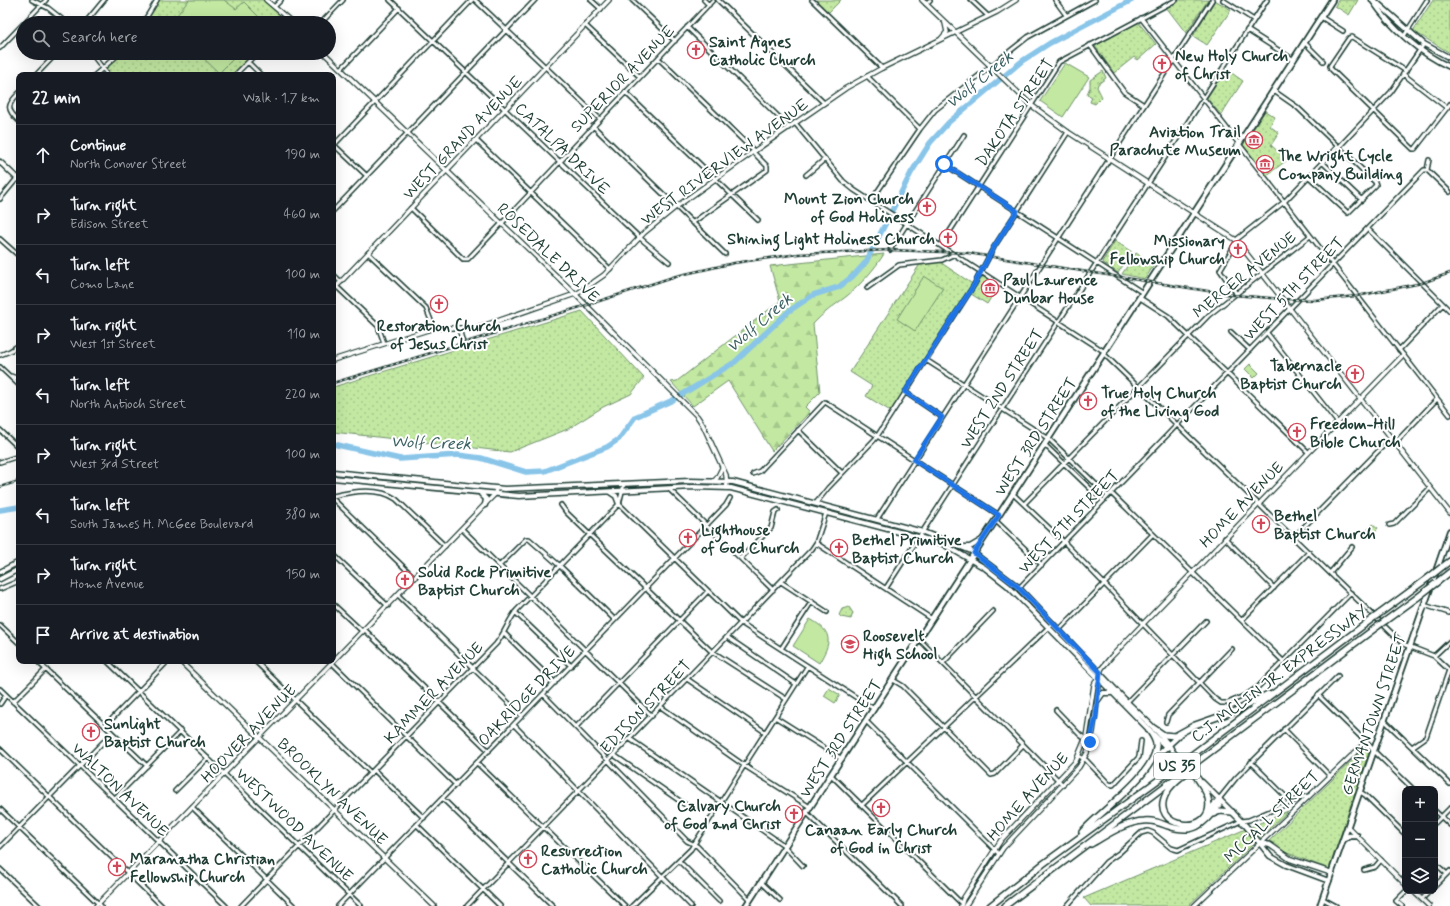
<!DOCTYPE html>
<meta charset="utf-8">
<style>
body{margin:0;font-family:Mynerve,sans-serif;background:#242831;color:#f1f3f6}
.controls{position:absolute;right:12px;bottom:12px;display:grid;overflow:hidden;border-radius:8px;box-shadow:0 4px 16px #0002}
.controls button{width:36px;height:36px;display:grid;place-items:center;padding:0;border:0;border-bottom:1px solid #363941;background:#171b24;color:#f1f3f6;font:20px sans-serif}
.stop{position:absolute;width:12px;height:12px;margin:-9px;border:3px solid #1a73e8;border-radius:50%;background:#fff}
.stop.end{background:#1a73e8;border-color:#fff;box-shadow:0 1px 4px #0008}
.list{margin:0;padding:0;list-style:none}
h2{display:flex;justify-content:space-between;align-items:center;height:52px;margin:0;padding:0 16px;font-size:17px}
h2 small{font-size:13px;font-weight:400;color:#9ea1a6}
.list li{display:grid;grid-template-columns:26px 1fr auto;gap:12px;align-items:center;box-sizing:border-box;height:60px;padding:0 16px;border-top:1px solid #363941}
.list b{display:block;font-size:15px;white-space:nowrap}
.list p{margin:0;font-size:13px;white-space:nowrap;color:#9ea1a6}
.list em{font-size:13px;font-style:normal;color:#9ea1a6}
.icon{flex:none;width:22px;height:22px;fill:none;stroke:currentColor;stroke-width:2;stroke-linecap:round;stroke-linejoin:round}
.map{position:relative;flex:none;width:1450px;height:906px;overflow:hidden}
.search{position:absolute;background:#171b24;box-shadow:0 4px 16px #0002;left:16px;top:16px;width:320px;height:44px;display:flex;align-items:center;gap:10px;box-sizing:border-box;padding:0 14px;border-radius:22px;color:#9ea1a6;font-size:15px}
.panel{position:absolute;background:#171b24;box-shadow:0 4px 16px #0002;left:16px;top:72px;width:320px;height:592px;border-radius:8px}
.map>svg:first-child{display:block}
.grass{fill:url(#grass-dots);stroke:#70926b}
.forest{fill:url(#forest-firs);stroke:#70926b}
.garden{fill:#c2e8a2;stroke:#70926b}
.lines{fill:none;stroke-linecap:round;stroke-linejoin:round}
.river{stroke:#89c5e9;stroke-width:5.5}
.minor-casing{stroke:#1f3d34;stroke-width:6}
.tertiary-casing{stroke:#1f3d34;stroke-width:6}
.secondary-casing{stroke:#1f3d34;stroke-width:7}
.primary-casing{stroke:#1f3d34;stroke-width:8}
.motorway-casing{stroke:#1f3d34;stroke-width:8}
.minor{stroke:#fff;stroke-width:3}
.tertiary{stroke:#fff;stroke-width:3.5}
.secondary{stroke:#fff;stroke-width:4}
.primary{stroke:#fff;stroke-width:4.5}
.motorway{stroke:#fff;stroke-width:5}
.rail-casing{stroke:#1f3d34;stroke-width:2.5}
.rail{stroke:#fff;stroke-width:1;stroke-dasharray:3;stroke-linecap:butt}
.secondary-bridge-casing{stroke:#1f3d34;stroke-width:7;stroke-linecap:butt}
.motorway-bridge-casing{stroke:#1f3d34;stroke-width:8;stroke-linecap:butt}
.secondary-bridge{stroke:#fff;stroke-width:4}
.motorway-bridge{stroke:#fff;stroke-width:5}
.route{stroke:#1a73e8;stroke-width:5}
.labels{text-anchor:middle;stroke-width:4;stroke-linejoin:round;paint-order:stroke}
.shield{fill:#fff;stroke:#627771;stroke-width:1}
.shield-label{font-size:15px;font-weight:bold;fill:#1f3d34}
.poi-label{font-size:16px;font-weight:bold;fill:#1f3d34;stroke:#fff;text-anchor:start}
.street-label{font-size:16px;fill:#1f3d34;stroke:#fff}
.water-label{font-size:17px;font-style:italic;fill:#3a5f61;stroke:#fff}
</style>
<div class="map">
<svg width="1450" height="906" viewBox="0 0 1450 906">
<defs>
<pattern id="grass-dots" width="8" height="8" patternUnits="userSpaceOnUse"><rect width="8" height="8" fill="#c2e8a2"/><path d="M2 2h.1M6 6h.1" fill="none" stroke="#a6c88c" stroke-width="1.8" stroke-linecap="round"/></pattern>
<pattern id="forest-firs" width="22" height="20" patternUnits="userSpaceOnUse"><rect width="22" height="20" fill="#c2e8a2"/><path d="M5 1l3.5 6h-7zM16 11l3.5 6h-7z" fill="#a6c88c"/></pattern>
</defs>
<rect width="100%" height="100%" fill="#fff"/>
<filter id="ink" filterUnits="userSpaceOnUse"><feTurbulence type="fractalNoise" baseFrequency=".025" numOctaves="2"/><feDisplacementMap in="SourceGraphic" scale="8" xChannelSelector="R" yChannelSelector="G"/><feConvolveMatrix kernelMatrix="1 2 1 2 8 2 1 2 1" color-interpolation-filters="sRGB"/></filter>
<g filter="url(#ink)">
<path class="grass" d="M157,0H266L289,20L286,23H143Z
M812,0H841L827,14Z
M1180,0H1208L1186,33L1166,7Z
M1215,0L1231,10L1207,45L1193,36Z
M1338,0H1358L1349,15L1335,6Z
M1433,0H1450V53L1413,31Z
M1138,22L1156,44L1138,60L1134,57L1114,73L1095,46Z
M118,53H257L235,75H111L103,69Z
M1226,69L1243,81L1221,115L1207,98Z
M1103,71L1106,78L1098,84L1097,87L1102,97L1095,104L1090,102L1092,97L1087,94L1090,87V80Z
M1265,111L1275,117L1270,126L1279,133L1271,145L1287,160L1266,176L1243,145Z
M1115,241L1132,252L1118,273L1102,262Z
M1136,253L1154,265L1145,279L1122,274Z
M937,260L974,285L892,412L866,396L872,386L850,372L922,261Z
M982,276L998,286L987,304L971,294Z
M582,311L644,378L631,394L603,407L568,429L510,452L333,432V387Z
M1373,524L1378,528L1369,538L1364,533Z
M849,607L853,613L851,619L841,617L839,615L842,609Z
M1365,748L1369,752L1329,869L1282,851L1269,841Z
M1288,811L1188,906H1091L1084,898Z"/>
<path class="forest" d="M884,254C874,270 861,284 847,296C835,305 823,313 813,324L820,392L805,407L810,412L772,451L728,381L693,406L671,382L677,381L780,301L770,266Z"/>
<path class="garden" d="M189,0H224L236,9L244,2L265,23H176L173,20Z
M198,53H239L219,73Z
M1065,63L1089,77L1063,117L1040,101Z
M924,276L943,288L915,331L897,319Z
M1250,364L1259,373L1254,378L1245,369Z
M810,619C834,632 831,643 819,663L793,646Z
M829,688L840,695L835,703L824,696Z"/>
<g class="lines">
<path class="river" d="M333,444L400,459L458,455L481,458L526,472L545,471L607,447L619,439L635,417L673,400L735,362L789,311L813,295L839,287L853,276L866,262L911,173L930,143L949,122L1022,61L1050,43L1132,0
M0,510L19,507"/>
<defs>
<path id="minor" d="M32,0L48,8L67,23
M390,0L640,238L669,262
M475,0L600,119
M591,0L601,9
M632,0L675,41
M704,0L709,5
M718,0L824,103
M812,0L882,68
M971,0L988,16
M1055,0L1066,15
M1223,0L1254,20
M926,4L930,0
M275,6L281,0
M1321,17L1343,31
M1141,18L1450,415
M24,23L46,0
M85,23L104,0
M143,23L157,0
M286,23L289,20
M321,23L343,0
M585,25L640,77
M687,27L789,127
M1247,30L1294,60
M1404,36L1427,0
M1305,43L1323,61
M1090,45L1124,92L1144,105
M0,48L23,24
M91,53L108,75
M658,58L754,151
M248,62L261,75
M341,69L399,8
M1406,71L1352,37L1349,38L1330,66L1331,69L1413,149H1415L1450,104
M1403,74L1447,108
M36,75L57,53
M95,75L120,53
M235,75L257,53
M867,76L920,129
M1274,91L1297,107L1375,182L1376,185L1348,213L1308,176
M625,92L758,220
M19,93C7,105 6,109 19,121
M795,123L843,181L854,190L1105,352
M593,126L725,254
M476,140L610,269
M333,144L367,176
M334,145L472,0
M1339,147L1391,92L1424,44
M1322,162L1362,200
M944,164L1143,293
M1427,170L1450,192
M1427,170L1429,160
M806,175L825,159
M0,199L19,176
M871,201L920,129L935,110L1028,37L1095,0
M411,208L463,259H468L713,0
M333,211L535,0
M692,223L767,170V166L753,152
M1368,229L1450,311
M0,239L19,256
M1236,240L1284,202L1338,146
M941,245L1059,62L1176,0
M890,250L964,135
M368,253L426,308L434,328
M333,274L341,282
M336,286L378,326L384,343
M867,288L899,265L942,260L955,254
M1236,293L1220,270L1237,241
M1140,298L1168,316L1308,452
M459,329L464,346
M1231,332L1250,350
M1267,333L1337,422
M1399,350L1443,304
M1104,354L1403,644L1434,656L1450,671
M0,355L10,351L19,345
M926,360L1049,439L1108,496
M0,367L19,385
M11,376L19,379
M905,392L942,417
M0,430L19,448
M798,430L842,473
M1395,443L1437,399
M1045,445L1103,501
M0,462L19,456
M753,474L760,471L825,402L999,515
M669,489L773,590
M1111,493L1284,662
M1013,494L1064,542L1215,699L1221,703H1228L1246,695L1258,687L1351,593
M333,496C353,491 379,487 396,499L445,546
M333,499L415,578
M816,503L828,488L876,438L974,285L994,247L1068,132
M1025,503L1209,315L1310,236
M619,504L741,623L874,709
M561,505L566,512L710,650L786,699
M877,519L1212,0
M996,521L1042,565
M1389,525L1394,524L1430,488
M462,529L652,716
M1225,538L1274,588
M1293,538L1391,438
M816,543L932,619
M333,554L388,606
M741,558L771,528L775,512L778,510
M499,566L526,539H529L560,566L615,620
M1330,573L1352,547
M781,582L827,612
M886,588L1267,0
M1019,588L1424,170H1427
M0,589L19,581
M399,596L522,716
M333,604L363,632
M1424,605L1449,613
M515,612L571,666
M1242,620L1309,552
M0,625L19,643
M365,630L489,751
M1059,630L1153,534
M505,634L555,683
M727,637L796,684
M919,639L1063,785
M781,649L812,601
M1434,656L1450,641
M37,661L147,766
M107,661L361,906
M255,661L371,773
M330,661L456,785
M943,663L993,611
M43,666L48,661
M687,679L765,732
M893,680L903,686L991,775L995,774L1023,745
M0,689L226,906
M543,694L687,841L697,846L750,900
M1318,695L1366,742
M13,702L46,669
M1127,702L1206,621
M0,704L6,695
M661,707L745,766L810,807
M1056,710L1080,735L1090,742
M775,717L842,759
M866,721L999,854
M1385,721L1450,784
M1166,722L1168,715L1232,649
M514,725L691,906
M105,726L168,661
M576,727L708,591
M1284,729L1330,776
M630,739L785,846
M1412,747L1426,737L1449,670
M0,749L162,906
M1374,751L1413,789
M614,755L687,806
M1079,756L1086,760L1109,784L1113,785L1139,757L1141,741
M1251,762L1291,802
M477,763L625,906
M374,770L424,818
M831,775L961,903
M175,791L208,758
M1360,792L1365,795L1405,834
M114,799L181,731
M443,799L553,906
M1219,799L1236,778L1338,676
M862,805L1053,623
M192,807L294,906
M0,809L101,906
M1435,811L1450,825
M807,813L902,906
M1435,823L1450,808
M417,825L500,906
M0,847L112,733
M785,847L803,866
M679,861L719,901
M1435,863L1447,874
M0,869L39,906
M1364,870L1375,867L1381,860
M762,883L780,900
M1435,886L1450,871
M1323,899L1336,906
M1422,899L1430,891
M241,906L496,644C505,633 508,621 517,610L619,504L624,484
M338,906L726,505L730,498
M467,906L812,549L816,543L826,513
M632,906L691,849L807,667
M1067,906L1106,862L1119,853L1141,833L1148,831L1153,833L1171,848L1178,850L1241,821L1249,820L1303,797L1309,796
M1402,906L1396,901L1406,891"/>
<path id="tertiary" d="M266,0L293,23
M922,0L1031,105L1068,132L1236,240L1450,513
M941,39L947,32L945,23
M324,53L569,288L697,416L703,425L726,475L727,488
M333,290L609,0
M333,360L434,328H477L578,293L604,275L644,233L676,207L753,152L846,88L882,68L997,12L1016,0
M714,481L717,478L722,468
M180,661L434,906
M1348,827L1405,884
M1413,891L1429,906
M96,906L495,494L496,488
M961,906L963,899L1001,840L1076,761L1086,737L1094,685L1102,668L1111,657L1403,355
M965,906L1003,848L1079,767L1087,753L1093,732L1100,678
M1194,906L1366,742L1374,751"/>
<path id="secondary" d="M1372,0C1391,28 1419,53 1450,67
M1374,0L1424,44L1450,58
M0,162L19,180
M333,472L505,489L690,481L733,482L923,532L971,551L1017,586L1127,702L1155,729L1169,745L1173,752
M333,478L519,496L693,487L731,488L941,543L985,568L1008,586L1167,748
M610,492L616,496L619,504
M481,494L486,499L485,505
M965,547H970L982,540
M0,572L19,562
M0,579L19,569
M1098,700L1103,693H1111
M1202,782L1246,826L1270,856L1286,865L1329,881
M1261,843L1270,845L1290,859L1332,873"/>
<path id="primary" d="M1344,839L1349,836H1357
M746,906L1332,0
M1320,906L1450,531"/>
<path id="motorway" d="M1442,567L1450,561
M1436,583L1450,572
M1379,614L1428,578
M1385,621L1418,597
M1155,729L1164,735L1175,736L1195,725L1238,710L1268,694
M1153,759L1178,736
M1187,772C1180,778 1171,784 1167,792C1145,829 1217,839 1208,798C1206,790 1200,783 1196,776
M1207,814L1219,799
M1213,814L1220,811L1232,812
M1082,832C1099,812 1154,775 1156,747C1157,741 1153,736 1149,730
M1091,844C1107,835 1125,822 1144,821C1153,820 1160,823 1168,826C1195,835 1203,824 1219,805V799
M990,906L1043,864L1165,775L1372,619
M1005,906L1378,626"/>
</defs>
<use href="#minor" class="minor-casing"/>
<use href="#tertiary" class="tertiary-casing"/>
<use href="#secondary" class="secondary-casing"/>
<use href="#primary" class="primary-casing"/>
<use href="#motorway" class="motorway-casing"/>
<use href="#minor" class="minor"/>
<use href="#tertiary" class="tertiary"/>
<use href="#secondary" class="secondary"/>
<use href="#primary" class="primary"/>
<use href="#motorway" class="motorway"/>
<defs>
<path id="rail" d="M333,383L587,305L676,276L734,263L798,254L890,250L968,253L1233,295L1283,299L1315,300L1357,296L1422,283L1450,273
M0,487L19,481"/>
</defs>
<use href="#rail" class="rail-casing"/>
<use href="#rail" class="rail"/>
<defs>
<path id="secondary-bridge" d="M1173,752L1196,776"/>
<path id="motorway-bridge" d="M1428,578L1442,567
M1418,597L1436,583
M1372,619L1379,614
M1378,626L1385,621"/>
</defs>
<use href="#secondary-bridge" class="secondary-bridge-casing"/>
<use href="#motorway-bridge" class="motorway-bridge-casing"/>
<use href="#secondary-bridge" class="secondary-bridge"/>
<use href="#motorway-bridge" class="motorway-bridge"/>
</g>
</g>
<g class="lines" filter="url(#ink)">
<path class="route" d="M944,164L1017,211L994,247L974,285L905,392L942,417L914,460L999,515L974,553L1017,586L1100,672L1096,717L1090,742"/>
</g>
<defs>
<symbol id="church-ring" viewBox="-11 -11 22 22"><circle r="9.5" fill="#fff" stroke="#d1495b" stroke-width="1.5"/><path d="M-1.2-6h2.4v3.5h3.3v2.4h-3.3V6h-2.4V-.1h-3.3v-2.4h3.3Z" fill="#d1495b"/></symbol>
<symbol id="museum-ring" viewBox="-11 -11 22 22"><circle r="9.5" fill="#fff" stroke="#d1495b" stroke-width="1.5"/><path d="M0-6L6-3V-2H-6V-3ZM-5-1h2V3h-2ZM-1-1h2V3h-2ZM3-1h2V3H3ZM-6 4H6V6H-6Z" fill="#d1495b"/></symbol>
<symbol id="school-ring" viewBox="-11 -11 22 22"><circle r="9.5" fill="#fff" stroke="#d1495b" stroke-width="1.5"/><path d="M0-5L7-2L0 1L-7-2ZM-4 1L0 2.5L4 1V4Q0 6-4 4Z" fill="#d1495b"/></symbol>
</defs>
<g fill-rule="evenodd">
<use href="#church-ring" x="686" y="40" width="20" height="20"/>
<use href="#church-ring" x="1152" y="54" width="20" height="20"/>
<use href="#museum-ring" x="1244" y="130" width="20" height="20"/>
<use href="#museum-ring" x="1255" y="154" width="20" height="20"/>
<use href="#church-ring" x="917" y="197" width="20" height="20"/>
<use href="#church-ring" x="938" y="228" width="20" height="20"/>
<use href="#church-ring" x="1228" y="239" width="20" height="20"/>
<use href="#museum-ring" x="980" y="278" width="20" height="20"/>
<use href="#church-ring" x="429" y="294" width="20" height="20"/>
<use href="#church-ring" x="1345" y="364" width="20" height="20"/>
<use href="#church-ring" x="1078" y="391" width="20" height="20"/>
<use href="#church-ring" x="1287" y="422" width="20" height="20"/>
<use href="#church-ring" x="1251" y="514" width="20" height="20"/>
<use href="#church-ring" x="678" y="528" width="20" height="20"/>
<use href="#church-ring" x="829" y="538" width="20" height="20"/>
<use href="#church-ring" x="395" y="570" width="20" height="20"/>
<use href="#school-ring" x="840" y="634" width="20" height="20"/>
<use href="#church-ring" x="81" y="722" width="20" height="20"/>
<use href="#church-ring" x="871" y="798" width="20" height="20"/>
<use href="#church-ring" x="784" y="804" width="20" height="20"/>
<use href="#church-ring" x="518" y="849" width="20" height="20"/>
<use href="#church-ring" x="107" y="857" width="20" height="20"/>
</g>
<g class="labels">
<rect class="shield" x="1154" y="753" width="46" height="26" rx="3"/>
<g class="shield-label">
<text x="1177" y="771">US 35</text>
</g>
<g class="poi-label">
<text x="709" y="47">Saint Agnes<tspan x="709" dy="18">Catholic Church</tspan></text>
<text x="1175" y="61">New Holy Church<tspan x="1175" dy="18">of Christ</tspan></text>
<text x="1241" y="137" text-anchor="end">Aviation Trail<tspan x="1241" dy="18">Parachute Museum</tspan></text>
<text x="1278" y="161">The Wright Cycle<tspan x="1278" dy="18">Company Building</tspan></text>
<text x="914" y="204" text-anchor="end">Mount Zion Church<tspan x="914" dy="18">of God Holiness</tspan></text>
<text x="935" y="244" text-anchor="end">Shining Light Holiness Church</text>
<text x="1225" y="246" text-anchor="end">Missionary<tspan x="1225" dy="18">Fellowship Church</tspan></text>
<text x="1003" y="285">Paul Laurence<tspan x="1003" dy="18">Dunbar House</tspan></text>
<text x="439" y="331" text-anchor="middle">Restoration Church<tspan x="439" dy="18">of Jesus Christ</tspan></text>
<text x="1342" y="371" text-anchor="end">Tabernacle<tspan x="1342" dy="18">Baptist Church</tspan></text>
<text x="1101" y="398">True Holy Church<tspan x="1101" dy="18">of the Living God</tspan></text>
<text x="1310" y="429">Freedom-Hill<tspan x="1310" dy="18">Bible Church</tspan></text>
<text x="1274" y="521">Bethel<tspan x="1274" dy="18">Baptist Church</tspan></text>
<text x="701" y="535">Lighthouse<tspan x="701" dy="18">of God Church</tspan></text>
<text x="852" y="545">Bethel Primitive<tspan x="852" dy="18">Baptist Church</tspan></text>
<text x="418" y="577">Solid Rock Primitive<tspan x="418" dy="18">Baptist Church</tspan></text>
<text x="863" y="641">Roosevelt<tspan x="863" dy="18">High School</tspan></text>
<text x="104" y="729">Sunlight<tspan x="104" dy="18">Baptist Church</tspan></text>
<text x="781" y="811" text-anchor="end">Calvary Church<tspan x="781" dy="18">of God and Christ</tspan></text>
<text x="881" y="835" text-anchor="middle">Canaan Early Church<tspan x="881" dy="18">of God in Christ</tspan></text>
<text x="541" y="856">Resurrection<tspan x="541" dy="18">Catholic Church</tspan></text>
<text x="130" y="864">Maranatha Christian<tspan x="130" dy="18">Fellowship Church</tspan></text>
</g>
<g class="street-label">
<text transform="translate(622 78) rotate(-46)" y="6">SUPERIOR AVENUE</text>
<text transform="translate(1014 112) rotate(-56)" y="6">DAKOTA STREET</text>
<text transform="translate(462 137) rotate(-46)" y="6">WEST GRAND AVENUE</text>
<text transform="translate(563 148) rotate(44)" y="6">CATALPA DRIVE</text>
<text transform="translate(724 161) rotate(-36)" y="6">WEST RIVERVIEW AVENUE</text>
<text transform="translate(549 252) rotate(44)" y="6">ROSEDALE DRIVE</text>
<text transform="translate(1244 274) rotate(-39)" y="6">MERCER AVENUE</text>
<text transform="translate(1293 288) rotate(-46)" y="6">WEST 5TH STREET</text>
<text transform="translate(1001 388) rotate(-57)" y="6">WEST 2ND STREET</text>
<text transform="translate(1035 436) rotate(-57)" y="6">WEST 3RD STREET</text>
<text transform="translate(1241 504) rotate(-46)" y="6">HOME AVENUE</text>
<text transform="translate(1068 521) rotate(-46)" y="6">WEST 5TH STREET</text>
<text transform="translate(1279 673) rotate(-37)" y="6">C.J. MCLIN JR. EXPRESSWAY</text>
<text transform="translate(433 692) rotate(-46)" y="6">KAMMER AVENUE</text>
<text transform="translate(526 695) rotate(-46)" y="6">OAKRIDGE DRIVE</text>
<text transform="translate(645 706) rotate(-46)" y="6">EDISON STREET</text>
<text transform="translate(1373 714) rotate(-71)" y="6">GERMANTOWN STREET</text>
<text transform="translate(248 733) rotate(-46)" y="6">HOOVER AVENUE</text>
<text transform="translate(840 738) rotate(-57)" y="6">WEST 3RD STREET</text>
<text transform="translate(121 789) rotate(44)" y="6">WALTON AVENUE</text>
<text transform="translate(333 791) rotate(44)" y="6">BROOKLYN AVENUE</text>
<text transform="translate(1027 796) rotate(-48)" y="6">HOME AVENUE</text>
<text transform="translate(1271 816) rotate(-44)" y="6">MCCALL STREET</text>
<text transform="translate(295 824) rotate(44)" y="6">WESTWOOD AVENUE</text>
</g>
<g class="water-label">
<text transform="translate(979 79) rotate(-39)" y="6">Wolf Creek</text>
<text transform="translate(759 322) rotate(-41)" y="6">Wolf Creek</text>
<text transform="translate(431 442) rotate(2)" y="6">Wolf Creek</text>
</g>
</g>
</svg>
<div class="controls">
<button>+</button>
<button>−</button>
<button><svg class="icon" aria-label="layers" viewBox="0 0 24 24"><path d="M12 4l9 5-9 5-9-5zM3 14l9 5 9-5"/></svg></button>
</div>
<div class="stop" style="left:944px;top:164px"></div>
<div class="stop end" style="left:1090px;top:742px"></div>
<div class="search"><svg class="icon" aria-label="search" viewBox="0 0 24 24"><circle cx="10" cy="10" r="6"/><path d="M15 15l6 6"/></svg>Search here</div>
<section class="panel">
<h2>22 min<small>Walk · 1.7 km</small></h2>
<ul class="list">
<li><svg class="icon" aria-label="ahead" viewBox="0 0 24 24"><path d="M12 20V5M6 11l6-6 6 6"/></svg><div><b>Continue</b><p>North Conover Street</p></div><em>190 m</em></li>
<li><svg class="icon" aria-label="right" viewBox="0 0 24 24"><path d="M7 20v-9h11M14 6l5 5-5 5"/></svg><div><b>Turn right</b><p>Edison Street</p></div><em>460 m</em></li>
<li><svg class="icon" aria-label="left" viewBox="0 0 24 24"><path d="M17 20v-9H6M10 6l-5 5 5 5"/></svg><div><b>Turn left</b><p>Como Lane</p></div><em>100 m</em></li>
<li><svg class="icon" aria-label="right" viewBox="0 0 24 24"><path d="M7 20v-9h11M14 6l5 5-5 5"/></svg><div><b>Turn right</b><p>West 1st Street</p></div><em>110 m</em></li>
<li><svg class="icon" aria-label="left" viewBox="0 0 24 24"><path d="M17 20v-9H6M10 6l-5 5 5 5"/></svg><div><b>Turn left</b><p>North Antioch Street</p></div><em>220 m</em></li>
<li><svg class="icon" aria-label="right" viewBox="0 0 24 24"><path d="M7 20v-9h11M14 6l5 5-5 5"/></svg><div><b>Turn right</b><p>West 3rd Street</p></div><em>100 m</em></li>
<li><svg class="icon" aria-label="left" viewBox="0 0 24 24"><path d="M17 20v-9H6M10 6l-5 5 5 5"/></svg><div><b>Turn left</b><p>South James H. McGee Boulevard</p></div><em>380 m</em></li>
<li><svg class="icon" aria-label="right" viewBox="0 0 24 24"><path d="M7 20v-9h11M14 6l5 5-5 5"/></svg><div><b>Turn right</b><p>Home Avenue</p></div><em>150 m</em></li>
<li><svg class="icon" aria-label="arrive" viewBox="0 0 24 24"><path d="M6 21V4h12l-3 4 3 4H6"/></svg><div><b>Arrive at destination</b></div></li>
</ul>
</section>
</div>
